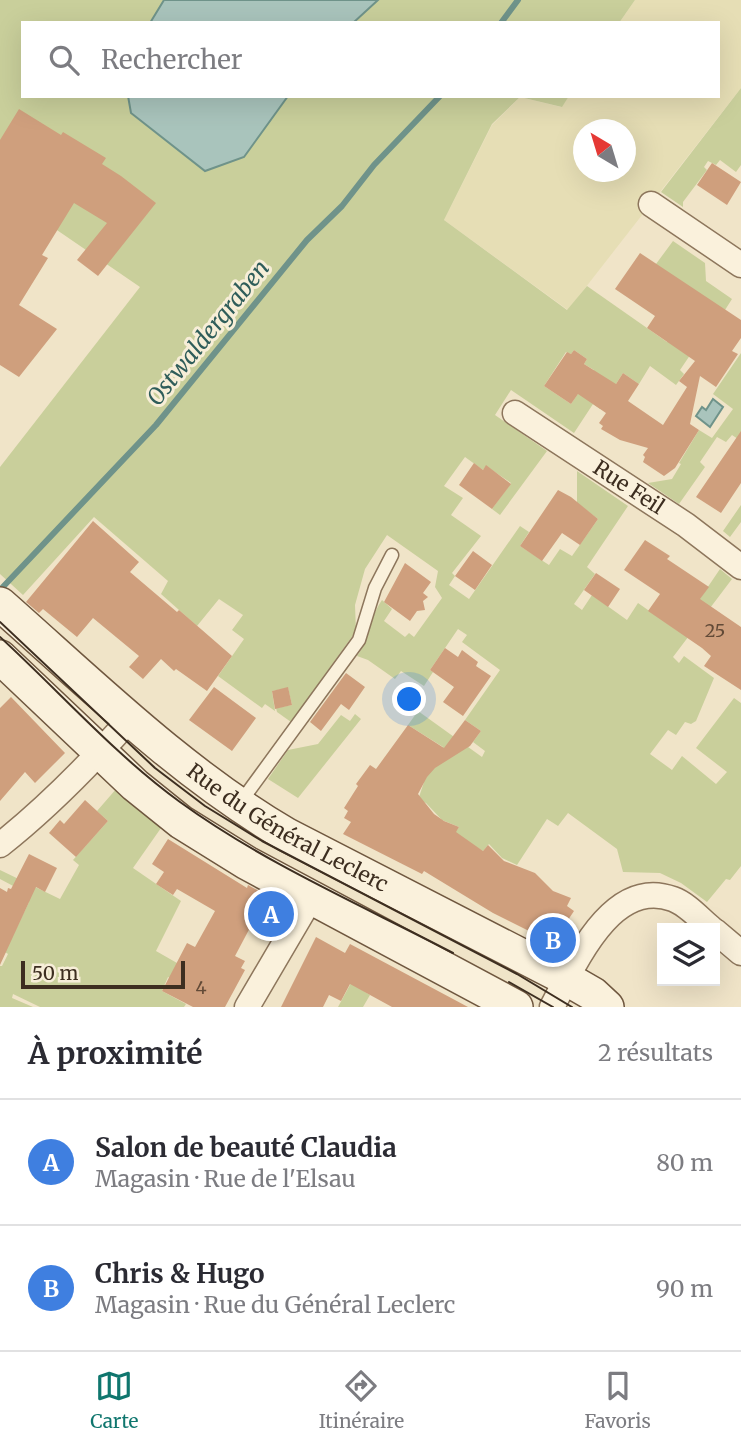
<!DOCTYPE html>
<html lang="fr">
<meta charset="utf-8">
<style>
body{margin:0;font-family:Merriweather,serif;background:#f2f2f3;color:#2b2b33}
.controls{position:absolute;right:21px;bottom:21px;display:grid;overflow:hidden;border-radius:0px;box-shadow:0 7px 28px #0002}
.controls button{width:63px;height:63px;display:grid;place-items:center;padding:0;border:0;border-bottom:2px solid #e1e1e2;background:#fff;color:#2b2b33;font:35px sans-serif}
.compass{position:absolute;left:573px;top:119px;width:63px;height:63px;border-radius:50%;background:#fff;box-shadow:0 7px 28px #0002;rotate:322deg}
.scale{position:absolute;left:21px;bottom:18px;width:164px;box-sizing:border-box;padding-left:7px;border:4px solid #3d2e20;border-top:0;font-size:19px;line-height:24px;white-space:nowrap;color:#3d2e20;-webkit-text-stroke:5px #f7eed8;paint-order:stroke}
.you{position:absolute;left:410px;top:700px;width:24px;height:24px;margin:-18px;border:5px solid #fff;border-radius:50%;background:#1a73e8;box-shadow:0 0 0 10px #1a73e833}
.badge{display:grid;place-items:center;width:46px;height:46px;border-radius:50%;background:#0f766e;color:#fff;font-size:23px;font-weight:700}
.pin{position:absolute;translate:-50% -50%;border:4px solid #fff;box-shadow:0 2px 7px #0006}
.list{margin:0;padding:0;list-style:none}
h2{display:flex;justify-content:space-between;align-items:center;height:91px;margin:0;padding:0 28px;font-size:30px}
h2 small{font-size:23px;font-weight:400;color:#7c7c81}
.list li{display:grid;grid-template-columns:46px 1fr auto;gap:21px;align-items:center;box-sizing:border-box;height:126px;padding:0 28px;border-top:2px solid #e1e1e2}
.list b{display:block;font-size:26px;white-space:nowrap}
.list p{margin:0;font-size:23px;white-space:nowrap;color:#7c7c81}
.list em{font-size:23px;font-style:normal;color:#7c7c81}
.icon{flex:none;width:38px;height:38px;fill:none;stroke:currentColor;stroke-width:2;stroke-linecap:round;stroke-linejoin:round}
.map{position:relative;flex:none;width:741px;height:1007px;overflow:hidden}
.search{position:absolute;background:#fff;box-shadow:0 7px 28px #0002;left:21px;right:21px;top:21px;height:77px;display:flex;align-items:center;gap:18px;box-sizing:border-box;padding:0 24px;border-radius:0px;color:#7c7c81;font-size:26px}
.sheet{height:343px;background:#fff}
nav{display:flex;justify-content:space-around;align-items:center;box-sizing:border-box;height:98px;border-top:2px solid #e1e1e2;background:#fff;font-size:19px;color:#7c7c81}
nav a{display:grid;justify-items:center;gap:4px}
nav .on{color:#0f766e}
.map>svg:first-child{display:block}
.farmland{fill:#e6deb5;fill-rule:evenodd}
.green{fill:#c9cf9b;fill-rule:evenodd}
.water{fill:#a9c4bc;stroke:#6f938a;stroke-width:2}
.lines{fill:none;stroke-linecap:round;stroke-linejoin:round}
.stream{stroke:#6f938a;stroke-width:6}
.building{fill:#cf9f7d}
.lane-casing{stroke:#8d765c;stroke-width:15}
.street-casing{stroke:#8d765c;stroke-width:27}
.secondary-casing{stroke:#6f573f;stroke-width:36}
.lane{stroke:#faf1dc;stroke-width:12}
.street{stroke:#faf1dc;stroke-width:24}
.secondary{stroke:#faf1dc;stroke-width:33}
.tram{stroke:#3d2e20;stroke-width:2}
.labels{text-anchor:middle;stroke-width:6;stroke-linejoin:round;paint-order:stroke}
.number-label{font-size:18px;fill:#624a37}
.street-label{font-size:21px;fill:#3d2e20;stroke:#f7eed8}
.water-label{font-size:23px;font-style:italic;fill:#2f5d5a;stroke:#f7eed8}
</style>
<div class="map">
<svg width="741" height="1007" viewBox="0 0 741 1007">
<rect width="100%" height="100%" fill="#f0e4c8"/>
<path class="farmland" d="M635,0H741V88L568,310L444,220L492,125L520,97L561,107L569,96H718V23H619ZM584,130H626V172H584Z"/>
<path class="green" d="M0,0H635L619,23H23V96H569L562,107L520,97L492,124L444,220L567,310L587,286L667,342L656,264L673,241L705,263L706,281L732,299L725,310L722,308L680,370L684,374L676,385L650,366L639,384L623,373L600,409L593,404L574,433L511,390L495,415L547,451L500,515L492,509L511,483L486,466L483,470L465,457L444,486L463,498L451,515L481,536L452,573L455,576L449,585L469,599L520,526L529,532L520,546L549,565L560,549L572,556L598,519L577,503V471L628,506L587,567L595,574L574,604L582,610L592,595L627,620L638,603L678,631L720,569L732,579L673,657L679,663L684,656L714,678L696,721L691,724L685,722L676,735L668,730L650,754L672,770L682,756L716,784L727,772L696,748L734,698L741,703V866L730,880L726,879L707,902L681,883L660,873L623,872L617,849L568,813L558,826L547,819L517,865L502,858L489,844L483,851L454,834L459,827L442,820L426,803L418,800L424,782L421,779L439,764L443,747L408,725L418,711L482,757L485,751L473,742L481,731L465,720L500,670L462,642L467,635L458,629L430,670L433,672L424,686L401,671L395,679L368,660L357,656C370,639 369,618 382,600L392,609L384,621L405,637L409,633L414,637L442,598L435,587L438,571L387,535L365,569L355,605L356,631L291,722L277,712L276,708L292,705L288,688L272,691L275,711L265,704L262,708L218,676L244,639L232,630L243,615L219,599L197,626L161,594L168,581L94,517L23,595L0,574V467L140,287L0,191ZM574,350L587,359L584,364L594,370L571,404L544,386L566,352L571,354Z
M741,88V165L736,172L720,160L716,165L708,161L704,167L707,170L683,202V207L661,192Z
M741,353V441L732,435L726,442L717,437L700,462L705,467L679,504L648,483L672,479L681,464L679,463L699,430L712,438L733,409L713,394Z
M741,505V522L730,537L723,531Z
M355,714L361,719L298,798L268,779L288,750L318,744L341,715L350,721Z
M117,788L161,828L133,868L181,901L156,951L177,963L179,983L168,977L162,991L186,1004L184,1007H40L13,994L12,998L33,1007H0V966H2L8,954L5,952L29,902L14,895L17,888L0,879V870L60,899L79,865L73,860L108,821L97,811Z
M351,983L370,995L363,1007H338Z"/>
<path class="water" d="M164,0H378L353,23H150Z
M128,96H288L244,157L205,171L131,113Z
M713,399L723,407L710,427L696,416L702,407L706,410Z"/>
<g class="lines">
<path class="stream" d="M501,23L518,0
M0,590L156,425L307,240L342,206L374,165L440,96"/>
</g>
<path class="building" d="M19,109L61,135L63,132L106,158L102,164L121,176L156,203L98,276L77,260L107,223L74,203L42,255L48,258L19,305L57,329L19,377L0,365V140Z
M712,163L741,182L727,205L697,185Z
M640,253L741,320V338L732,351L738,354L716,387L700,376L690,424L699,430L675,468L664,476L643,462L645,457L643,455L648,448L620,440L601,429L603,426L599,423L606,413L578,394L571,404L544,386L567,352L571,354L574,350L587,359L584,364L616,384L623,373L639,384L628,401L663,425L687,387L679,381L695,361L647,328L655,316L615,289Z
M741,431V483L721,513L696,497Z
M474,463L483,470L486,465L511,484L492,509L459,485Z
M558,490L571,497L598,519L580,545L562,533L542,561L520,546Z
M93,521L139,562L130,572L177,612L179,610L232,656L207,691L176,669L174,671L161,659L143,679L129,667L139,656L93,618L77,637L43,609L39,613L26,602Z
M645,540L670,556L667,559L709,587L700,599L741,627V690L704,666L711,656L702,648L648,611L660,594L624,570Z
M473,551L492,565L475,590L455,576Z
M405,563L431,582L423,593L428,597L423,601L425,610L417,611L410,621L384,602Z
M596,573L620,589L608,607L584,590Z
M445,648L458,657L462,650L478,662L476,666L491,676L463,716L443,702L454,687L430,670Z
M346,673L365,687L349,710L341,704L321,731L310,722Z
M214,687L256,718L232,751L189,720Z
M288,687L292,705L275,709L272,691Z
M11,697L65,753L35,783L25,772L0,801V708Z
M465,720L481,731L470,746L435,768L427,777L418,794L434,814L444,821L459,827L456,832L483,851L488,845L504,861L535,873L553,891L571,898L567,906L574,911L564,926L566,928L560,938L553,941L539,931L537,935L493,913L424,871L422,874L343,834L351,822L344,818L348,811L344,808L358,786L356,784L370,765L376,769L408,725L444,748Z
M85,800L108,821L76,857L49,833L60,820L64,824Z
M168,839L247,888L248,885L275,900L268,913L274,916L265,931L252,924L235,956L245,961L241,968L245,970L225,1007H193L162,991L187,943L195,947L215,911L177,889L173,895L156,884L164,872L152,864Z
M29,854L57,868L45,892L36,887L0,965V888L7,892L8,888L11,889Z
M316,937L345,953L350,944L468,1007H392L350,984L341,1001L329,995L323,1007H281Z"/>
<g class="lines">
<defs>
<path id="lane" d="M240,803L359,640L375,588L392,555"/>
<g id="street">
<path d="M651,204L741,265"/>
<path id="s1" d="M515,413L686,525L741,567"/>
<path d="M0,845C47,808 90,764 130,719"/>
<path d="M715,931L741,953"/>
<path d="M247,1007L311,898"/>
<path d="M552,1007C574,966 611,876 673,899C687,904 699,918 711,928"/>
</g>
<g id="secondary">
<path id="s2" d="M0,604C92,685 181,773 287,835L567,979L593,994L607,1007"/>
<path d="M0,657L135,785L181,822L247,863L516,1007"/>
</g>
</defs>
<use href="#lane" class="lane-casing"/>
<use href="#street" class="street-casing"/>
<use href="#secondary" class="secondary-casing"/>
<use href="#lane" class="lane"/>
<use href="#street" class="street"/>
<use href="#secondary" class="secondary"/>
<path class="tram" d="M0,622L155,768L205,806L262,841L517,974L572,1007
M0,637C60,692 114,754 180,802C264,863 361,905 453,953
M509,982L553,1007"/>
</g>
<g class="labels">
<g class="number-label">
<text x="715" y="637">25</text>
<text x="201" y="994">4</text>
</g>
<g class="street-label">
<text dy="7" stroke="none"><textPath href="#s1" startOffset="136">Rue Feil</textPath></text>
<text dy="7" stroke="none"><textPath href="#s2" startOffset="366">Rue du Général Leclerc</textPath></text>
</g>
<g class="water-label">
<text transform="translate(208 333) rotate(-51)" y="8">Ostwaldergraben</text>
</g>
</g>
</svg>
<div class="controls">
<button><svg class="icon" aria-label="layers" viewBox="0 0 24 24"><path d="M12 4l9 5-9 5-9-5zM3 14l9 5 9-5"/></svg></button>
</div>
<svg class="compass" viewBox="-18 -18 36 36"><path d="M0-13l5 13h-10z" fill="#e53935"/><path d="M0 13l5-13h-10z" fill="#7c7c81"/></svg>
<div class="scale">50 m</div>
<div class="you"></div>
<div class="pin badge" style="left:271px;top:914px;background:#3f7fe0">A</div>
<div class="pin badge" style="left:553px;top:940px;background:#3f7fe0">B</div>
<div class="search"><svg class="icon" aria-label="search" viewBox="0 0 24 24"><circle cx="10" cy="10" r="6"/><path d="M15 15l6 6"/></svg>Rechercher</div>
</div>
<section class="sheet">
<h2>À proximité<small>2 résultats</small></h2>
<ul class="list">
<li><span class="badge" style="background:#3f7fe0">A</span><div><b>Salon de beauté Claudia</b><p>Magasin · Rue de l'Elsau</p></div><em>80 m</em></li>
<li><span class="badge" style="background:#3f7fe0">B</span><div><b>Chris &amp; Hugo</b><p>Magasin · Rue du Général Leclerc</p></div><em>90 m</em></li>
</ul>
</section>
<nav>
<a class="on"><svg class="icon" aria-label="map" viewBox="0 0 24 24"><path d="M3 6l6-2 6 2 6-2v14l-6 2-6-2-6 2zM9 4v14M15 6v14"/></svg>Carte</a>
<a><svg class="icon" aria-label="directions" viewBox="0 0 24 24"><path d="M12 3l9 9-9 9-9-9zM9 14v-3h6M13 9l2 2-2 2"/></svg>Itinéraire</a>
<a><svg class="icon" aria-label="saved" viewBox="0 0 24 24"><path d="M7 4h10v16l-5-4-5 4z"/></svg>Favoris</a>
</nav>
